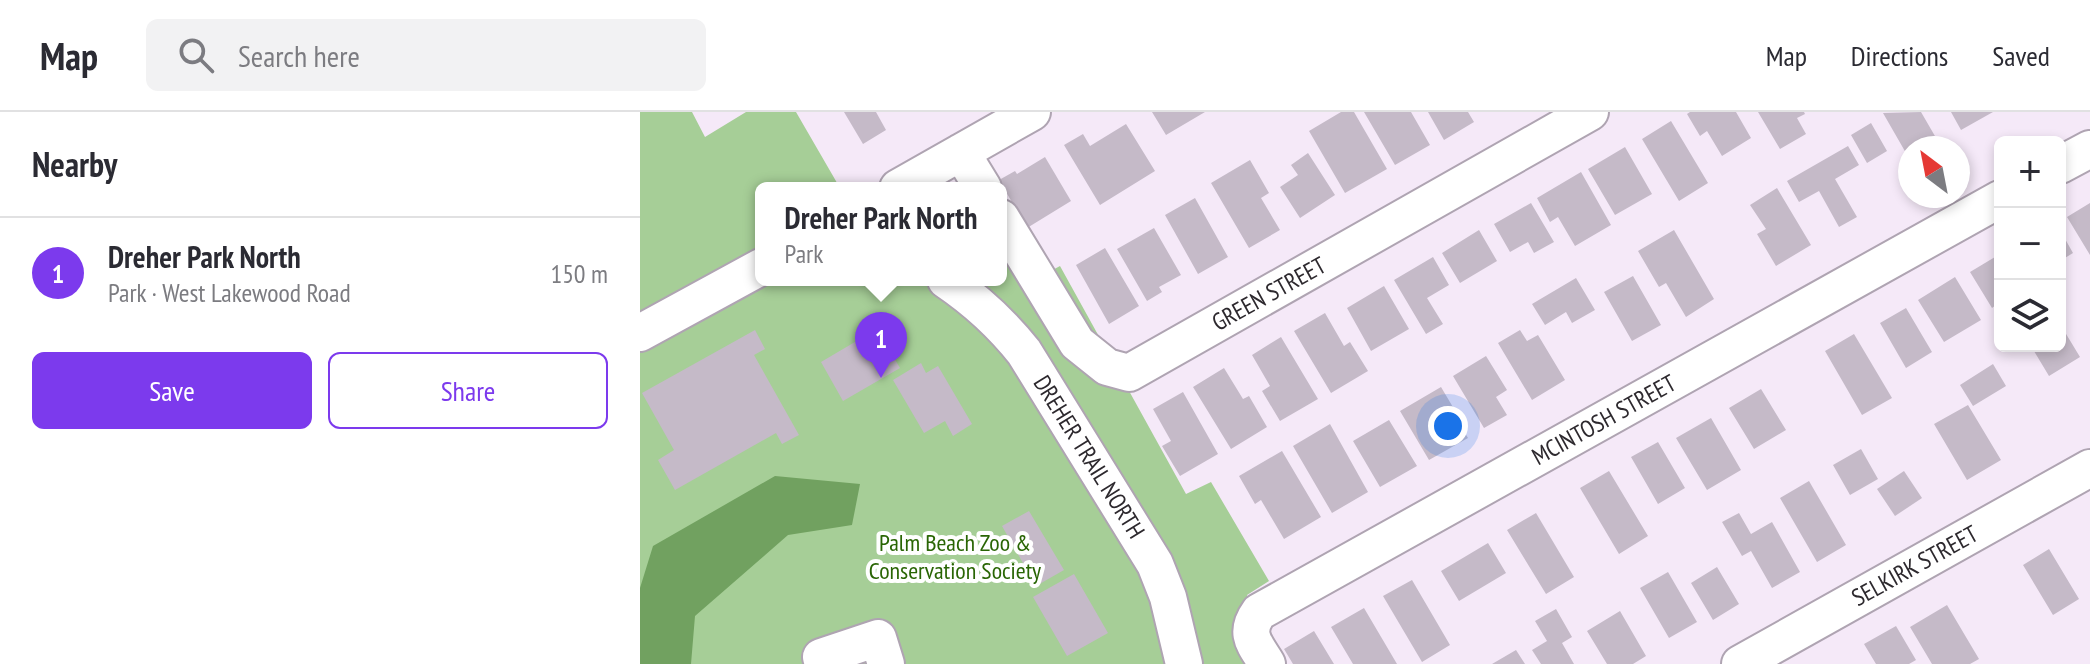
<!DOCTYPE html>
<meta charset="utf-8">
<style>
body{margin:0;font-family:"PT Sans Narrow",sans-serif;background:#f2f2f3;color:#2b2b33}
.controls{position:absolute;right:24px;top:24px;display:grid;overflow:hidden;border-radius:12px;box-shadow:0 4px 12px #0003}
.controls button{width:72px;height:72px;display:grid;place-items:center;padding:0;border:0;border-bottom:2px solid #e1e1e2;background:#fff;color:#2b2b33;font:40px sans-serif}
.compass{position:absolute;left:1258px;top:24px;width:72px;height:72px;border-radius:50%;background:#fff;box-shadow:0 4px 12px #0003;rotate:328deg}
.you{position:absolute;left:808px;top:314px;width:28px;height:28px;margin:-20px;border:6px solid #fff;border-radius:50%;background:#1a73e8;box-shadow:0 0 0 12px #1a73e833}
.badge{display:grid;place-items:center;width:52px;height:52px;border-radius:50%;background:#7c3aed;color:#fff;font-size:26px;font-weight:700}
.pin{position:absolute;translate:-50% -66px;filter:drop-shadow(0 2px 4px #0008)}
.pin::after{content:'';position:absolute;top:42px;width:28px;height:24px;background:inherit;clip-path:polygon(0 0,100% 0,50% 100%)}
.popup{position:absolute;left:115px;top:70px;width:252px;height:104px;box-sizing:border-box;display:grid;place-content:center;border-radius:12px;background:#fff;filter:drop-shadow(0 2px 6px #0005);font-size:26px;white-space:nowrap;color:#7c7c81}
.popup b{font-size:30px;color:#2b2b33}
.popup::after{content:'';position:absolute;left:50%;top:100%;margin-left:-16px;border:16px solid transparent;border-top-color:#fff}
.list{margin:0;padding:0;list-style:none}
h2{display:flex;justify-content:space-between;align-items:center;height:104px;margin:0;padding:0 32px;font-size:34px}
h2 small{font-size:26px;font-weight:400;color:#7c7c81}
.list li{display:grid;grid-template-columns:52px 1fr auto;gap:24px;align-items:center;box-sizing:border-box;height:112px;padding:0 32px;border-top:2px solid #e1e1e2}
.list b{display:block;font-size:30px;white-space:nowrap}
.list p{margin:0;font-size:26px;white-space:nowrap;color:#7c7c81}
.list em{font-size:26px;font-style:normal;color:#7c7c81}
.actions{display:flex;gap:16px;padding:24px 32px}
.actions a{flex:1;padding:18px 0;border:2px solid #7c3aed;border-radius:12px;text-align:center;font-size:28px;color:#7c3aed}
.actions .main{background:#7c3aed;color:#fff}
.icon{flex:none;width:44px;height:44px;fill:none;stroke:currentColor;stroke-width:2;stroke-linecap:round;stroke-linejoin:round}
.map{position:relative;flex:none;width:1450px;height:552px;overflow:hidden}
header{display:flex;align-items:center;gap:48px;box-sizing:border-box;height:112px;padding:0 40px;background:#fff;border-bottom:2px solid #e1e1e2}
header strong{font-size:38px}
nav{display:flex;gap:44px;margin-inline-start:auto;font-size:28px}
.search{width:560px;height:72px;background:#f2f2f3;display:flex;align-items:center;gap:20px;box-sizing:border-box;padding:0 28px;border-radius:12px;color:#7c7c81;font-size:30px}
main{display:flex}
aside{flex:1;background:#fff}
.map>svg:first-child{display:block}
.green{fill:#a6ce97}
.water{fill:#71a160}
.building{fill:#c5bac8}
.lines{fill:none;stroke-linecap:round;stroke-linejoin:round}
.minor-casing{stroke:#afa4b2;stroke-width:40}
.minor{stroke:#fff;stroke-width:36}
.labels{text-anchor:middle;stroke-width:8;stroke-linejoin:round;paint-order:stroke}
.street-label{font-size:24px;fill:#2d292e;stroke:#fff}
.park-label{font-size:24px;fill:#296504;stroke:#fff}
</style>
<header>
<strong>Map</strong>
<div class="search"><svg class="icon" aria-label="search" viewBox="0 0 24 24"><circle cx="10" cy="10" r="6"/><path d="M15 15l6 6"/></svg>Search here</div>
<nav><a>Map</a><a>Directions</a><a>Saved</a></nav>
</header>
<main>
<aside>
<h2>Nearby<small></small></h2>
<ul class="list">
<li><span class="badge">1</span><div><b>Dreher Park North</b><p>Park · West Lakewood Road</p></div><em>150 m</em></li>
</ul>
<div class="actions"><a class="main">Save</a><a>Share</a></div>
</aside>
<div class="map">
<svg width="1450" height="552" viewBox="0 0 1450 552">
<rect width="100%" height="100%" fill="#f5e9f8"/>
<path class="green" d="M0,0H52L65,25L106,0H156L200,76H121V168H361V85L407,161L420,154L546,382L571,370L629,469L607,483L642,552H0Z"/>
<path class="water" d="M135,364L220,372L212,413L148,423L55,504L51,552H0V476L13,434Z"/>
<path class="building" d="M204,0H236L246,18L223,32Z
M512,0H565L526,23Z
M701,0H714L747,57L705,81L669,19Z
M724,0H771L790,33L755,53Z
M788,0H828L834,10L804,28Z
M1050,0H1096L1111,26L1082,44L1067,19L1060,24L1047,2Z
M1118,0H1164L1165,2L1157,6L1166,22L1140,37Z
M1281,0L1299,31L1290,36H1270V48L1243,1Z
M1311,0H1353L1321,18Z
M1031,9L1068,71L1039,89L1002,27Z
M1231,11L1247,39L1227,51L1211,23Z
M486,12L515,59L460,93L424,33L443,22L450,34Z
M1208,34L1219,53L1195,67L1217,105L1199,115L1179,79L1159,90L1147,69Z
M985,35L1012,82L975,103L948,57Z
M668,41L695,83L660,106L640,75L658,63L651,53Z
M405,45L431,89L387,116L359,68L375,59L377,62Z
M610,48L629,81L621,86L640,118L609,136L571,71Z
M941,60L971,113L935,134L918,105L910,110L897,86Z
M1137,76L1171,133L1136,154L1117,122L1126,117L1110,93Z
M555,86L588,145L558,162L525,103Z
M891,91L914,130L894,141L888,130L870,140L854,112Z
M1450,91V143L1427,105Z
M514,116L541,163L519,175L522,180L507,189L477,137Z
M839,118L857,149L820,171L802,141Z
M1034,118L1074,187L1046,205L1026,171L1019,175L998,139Z
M1420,118L1433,141L1420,149Z
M465,136L499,194L469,212L436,153Z
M1360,142V190L1352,196L1330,160Z
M793,145L809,173L787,186L803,212L786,222L754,168Z
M993,164L1021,213L992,229L964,180Z
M1315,165L1341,208L1304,230L1278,188Z
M936,166L955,198L932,211L926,200L905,213L892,192Z
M744,174L769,217L731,239L707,196Z
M1266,196L1292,240L1266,256L1240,211Z
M685,201L704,234L710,230L728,259L691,281L654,219Z
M1420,212L1440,245L1409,264L1391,234H1420Z
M237,217L260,256L203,289L181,250Z
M115,218L125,237L114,243L159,323L142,332L136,321L35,378L18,348L34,338L2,281Z
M880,218L887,229L898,223L925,268L892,288L858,231Z
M1214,222L1252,286L1222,303L1185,239Z
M641,225L678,287L640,309L622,279L630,274L612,243Z
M846,244L867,278L856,285L867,303L844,316L813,264Z
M281,251L286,261L298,254L332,312L313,324L305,309L284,321L253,268Z
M1353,252L1366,274L1333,294L1320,273Z
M584,256L603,287L609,284L627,315L591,337L553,275Z
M801,275L823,312L820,313L828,326L789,348L760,299Z
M1121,277L1146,318L1114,337L1089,296Z
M543,280L578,342L540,364L522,334L531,329L513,297Z
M1328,293L1361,348L1327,368L1294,312Z
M1071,306L1101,358L1067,378L1036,326Z
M749,308L777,354L740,375L713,329Z
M690,312L728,380L692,401L653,334Z
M1018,330L1045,376L1018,392L991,345Z
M1221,337L1238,367L1210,383L1193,353Z
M642,339L681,405L644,427L621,388L615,392L599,364Z
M969,359L1008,424L979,442L940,376Z
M1264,359L1282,386L1255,404L1237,377Z
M1169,369L1206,433L1177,450L1140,386Z
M389,399L424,458L396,474L362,414Z
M896,401L934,465L906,482L867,418Z
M1099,401L1111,422L1132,410L1160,460L1132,476L1111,439L1102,444L1082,410Z
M848,431L866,461L819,489L801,459Z
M1409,437L1439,487L1413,503L1383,453Z
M1077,455L1099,492L1073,508L1051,471Z
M1028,460L1057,510L1029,526L1000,476Z
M434,462L468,521L427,544L393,485Z
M772,468L810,533L782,550L743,484Z
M1307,493L1339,547L1330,552H1292L1270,515Z
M724,496L757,552H713L691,515Z
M916,497L932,525L922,531L934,552H901L892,538L907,529L895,509Z
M980,499L1006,544L993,552H967L947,519Z
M1256,514L1276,548L1269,552H1236L1224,532Z
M674,519L694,552H653L644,537Z
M876,538L885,552H852Z"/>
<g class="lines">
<defs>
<path id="minor" d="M321,40L343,76
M1420,53L1450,37
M258,76L392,0
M361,106L437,231L467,255L489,261L950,0
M306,168C337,189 361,211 384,240L515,452L528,485L544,552
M0,221L121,155
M183,552L181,545L238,526L246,552
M627,552C615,532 603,522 619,500L1360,87
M1100,552L1450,356"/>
</defs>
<use href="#minor" class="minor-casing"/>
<use href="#minor" class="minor"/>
</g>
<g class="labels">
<g class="street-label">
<text transform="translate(629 182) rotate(-29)" y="8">GREEN STREET</text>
<text transform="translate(964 308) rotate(-29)" y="8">MCINTOSH STREET</text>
<text transform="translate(449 345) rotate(58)" y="8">DREHER TRAIL NORTH</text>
<text transform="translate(1275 454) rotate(-29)" y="8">SELKIRK STREET</text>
</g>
<g class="park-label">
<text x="315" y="439">Palm Beach Zoo &amp;<tspan x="315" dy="28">Conservation Society</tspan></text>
</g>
</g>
</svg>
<div class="controls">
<button>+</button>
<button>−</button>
<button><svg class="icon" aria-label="layers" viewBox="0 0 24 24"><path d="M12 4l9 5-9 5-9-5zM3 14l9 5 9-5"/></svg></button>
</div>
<svg class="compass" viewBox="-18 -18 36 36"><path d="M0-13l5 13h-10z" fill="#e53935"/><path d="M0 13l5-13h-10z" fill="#7c7c81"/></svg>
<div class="you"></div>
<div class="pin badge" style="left:241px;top:266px">1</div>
<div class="popup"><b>Dreher Park North</b>Park</div>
</div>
</main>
